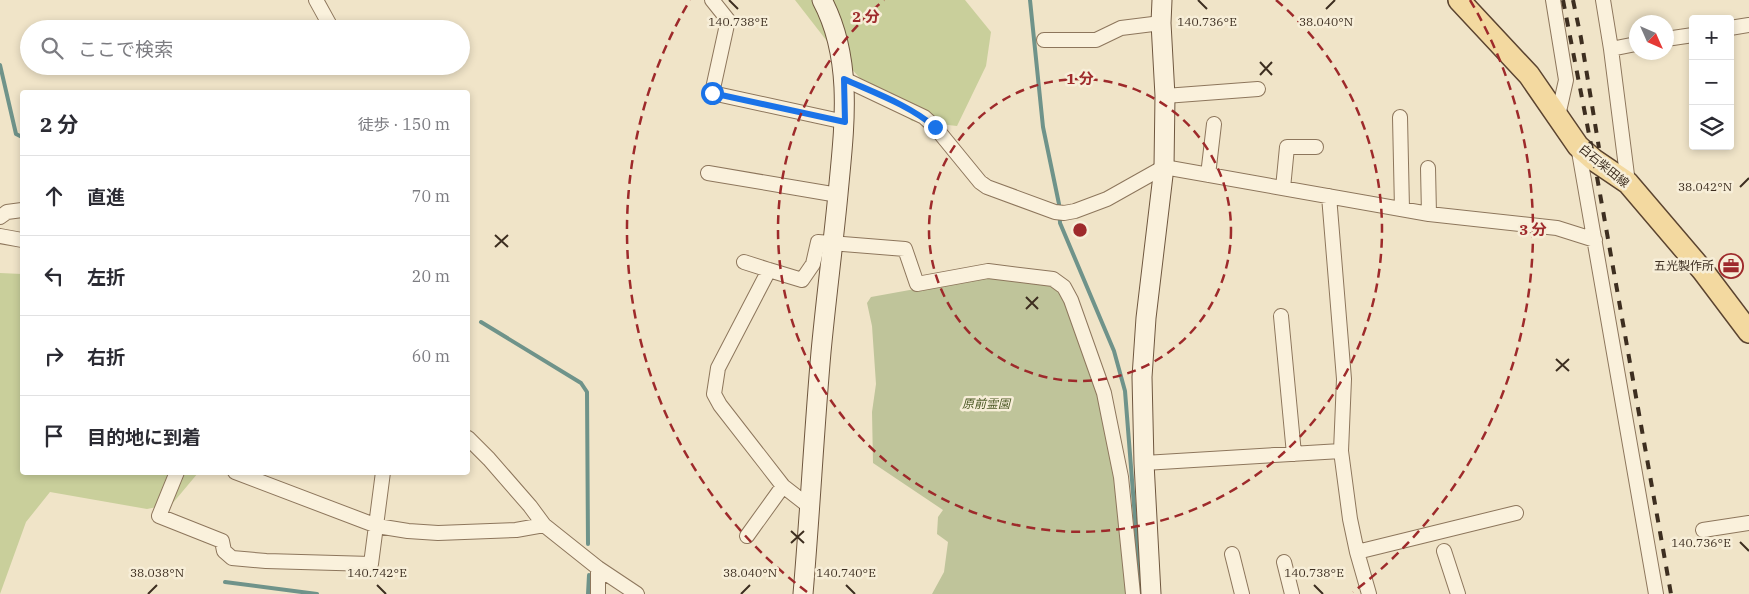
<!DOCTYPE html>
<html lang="ja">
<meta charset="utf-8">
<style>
body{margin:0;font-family:"IBM Plex Serif","Noto Sans JP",serif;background:#f2f2f3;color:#2b2b33}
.controls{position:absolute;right:15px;top:15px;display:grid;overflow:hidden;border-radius:5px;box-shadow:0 2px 8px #0003}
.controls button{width:45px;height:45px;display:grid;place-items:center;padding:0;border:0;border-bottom:1px solid #e1e1e2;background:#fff;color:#2b2b33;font:25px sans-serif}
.compass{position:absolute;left:1629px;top:15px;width:45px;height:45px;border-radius:50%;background:#fff;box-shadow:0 2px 8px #0003;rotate:135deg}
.stop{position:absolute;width:15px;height:15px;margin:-11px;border:4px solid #1a73e8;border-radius:50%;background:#fff}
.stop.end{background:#1a73e8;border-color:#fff;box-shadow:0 1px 5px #0008}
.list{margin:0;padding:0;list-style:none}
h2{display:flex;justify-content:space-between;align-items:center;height:65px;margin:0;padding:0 20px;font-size:21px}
h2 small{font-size:16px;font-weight:400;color:#7c7c81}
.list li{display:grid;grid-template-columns:32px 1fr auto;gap:15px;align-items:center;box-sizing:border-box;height:80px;padding:0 20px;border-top:1px solid #e1e1e2}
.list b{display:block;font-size:19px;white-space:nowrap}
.list em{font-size:16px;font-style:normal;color:#7c7c81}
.icon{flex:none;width:28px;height:28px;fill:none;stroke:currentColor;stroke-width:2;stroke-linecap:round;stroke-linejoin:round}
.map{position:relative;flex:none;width:1749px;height:594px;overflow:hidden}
.search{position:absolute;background:#fff;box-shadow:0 2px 8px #0003;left:20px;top:20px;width:450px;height:55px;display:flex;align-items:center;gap:12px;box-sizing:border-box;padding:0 18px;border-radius:28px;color:#7c7c81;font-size:19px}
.panel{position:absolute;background:#fff;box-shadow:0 2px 8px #0003;left:20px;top:90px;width:450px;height:385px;border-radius:5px}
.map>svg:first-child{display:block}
.green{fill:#c9cf9b}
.cemetery{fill:#bfc49a}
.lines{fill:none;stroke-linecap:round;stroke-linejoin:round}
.stream{stroke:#6f938a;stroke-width:4}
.street-casing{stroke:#8d765c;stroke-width:16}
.secondary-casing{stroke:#6f573f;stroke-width:21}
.primary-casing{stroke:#5b4430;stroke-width:24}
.street{stroke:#faf1dc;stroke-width:14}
.secondary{stroke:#faf1dc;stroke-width:19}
.primary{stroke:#f3d9a0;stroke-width:21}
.rail{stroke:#3d2e20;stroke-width:4;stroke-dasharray:9 9;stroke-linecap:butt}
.route{stroke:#1a73e8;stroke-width:6}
.ticks{fill:none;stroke:#3d2e20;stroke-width:2}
.ring{fill:none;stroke:#9e2a2b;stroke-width:2.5;stroke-dasharray:9 6}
.labels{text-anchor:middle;stroke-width:5;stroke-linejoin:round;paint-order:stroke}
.street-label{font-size:12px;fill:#3d2e20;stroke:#f7eed8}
.poi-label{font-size:12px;fill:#3d2e20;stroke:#f7eed8;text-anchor:end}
.park-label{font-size:12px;font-style:italic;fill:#4d5a26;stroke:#f7eed8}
.ticks-label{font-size:12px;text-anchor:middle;fill:#3d2e20;stroke:#f7eed8;stroke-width:5;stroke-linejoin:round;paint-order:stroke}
.centre{fill:#9e2a2b;stroke:#f7eed8;stroke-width:2.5}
.ring-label{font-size:15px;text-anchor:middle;font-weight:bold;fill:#9e2a2b;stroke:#f7eed8;stroke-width:5;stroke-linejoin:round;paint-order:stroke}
</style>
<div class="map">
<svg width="1749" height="594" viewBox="0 0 1749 594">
<rect width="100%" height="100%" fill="#f0e4c8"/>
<path class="green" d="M795,0H965L991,32L986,66L957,126L912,121L868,87L830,45Z
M0,273L22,274V472L198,473L172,504L147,509L50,492L26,522L0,594Z"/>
<path class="cemetery" d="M987,276L1051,283L1062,289L1109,427L1127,594H932L944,572L948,542L937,534L938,517L943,510L873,463L872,412L876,384L872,326L867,303L871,297Z"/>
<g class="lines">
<path class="stream" d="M1030,0L1043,127L1059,204L1060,223L1114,351L1125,391L1141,594
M0,65L16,134L22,137
M481,322L581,383L587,392L588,544
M225,582L317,594
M588,594L589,575"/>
<defs>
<path id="street" d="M316,0L332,29
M712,0L728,20L712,93L845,122
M1553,0L1566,80L1558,116
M1603,0L1611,49L1628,183
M1730,28L1749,25
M1666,39L1693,35
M1044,40H1096L1121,28L1161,23
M1611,49L1636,44
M844,79L924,117L935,127L980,182L987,187L1055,212L1064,213L1075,211L1107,199L1164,167L1429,214L1557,228L1595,240
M1165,96L1258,89
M1400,117L1402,209
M1578,146L1656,594
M1428,168L1429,214
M708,173L838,195
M1208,175L1214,124
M1283,188L1287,147H1316
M1329,196L1344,379L1341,451L1350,519L1357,552L1516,513
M0,217L7,212L22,210
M0,236L22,240
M744,262L769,270
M1281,316L1294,454
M468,438L489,459L530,506L544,525L598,568L637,594
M1144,463L1341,451
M177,472L159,516L222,541L224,551L232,558L266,561L371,564L383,472
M235,472L377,526L408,531L438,533L516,530L544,525
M810,507L783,486L720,405L714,394L718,368L769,270L802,280L813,264L818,242L905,249L917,284L988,271L1053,279L1064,287L1071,300L1104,393L1109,418L1121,477L1133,594
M1703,530L1749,523
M747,536L783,486
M1444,551L1458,594
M1357,552L1369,594
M1232,554L1242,594
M1284,562L1292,594
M598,594V568"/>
<path id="secondary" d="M803,594C810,513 814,432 821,352C826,299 833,246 838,194C844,129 854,60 822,0
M1151,594L1144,463L1142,377L1146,318L1164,167L1165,96L1161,23L1162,0"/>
<path id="primary" d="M1459,0L1529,75L1578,146L1594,160L1628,183L1703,271L1749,332"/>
</defs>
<use href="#street" class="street-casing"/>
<use href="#secondary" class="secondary-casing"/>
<use href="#primary" class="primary-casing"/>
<use href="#street" class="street"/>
<use href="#secondary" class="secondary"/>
<use href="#primary" class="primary"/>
<path class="rail" d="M1563,0L1594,160L1671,594
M1573,0L1581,38L1599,148"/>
</g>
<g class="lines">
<path class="route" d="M712,93L845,122L844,79C875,93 909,105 935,127"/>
</g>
<path class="ticks" d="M729,0L738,9M1198,0L1207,9M1326,9L1335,0M1260,62L1272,75M1260,75L1272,62M1740,187L1749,178M495,235L508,247M495,247L508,235M1026,297L1038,309M1026,309L1038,297M1556,359L1569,371M1556,371L1569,359M791,531L804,543M1740,542L1749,551M791,543L804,531M377,585L386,594M846,585L855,594M1314,585L1323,594M148,594L157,585M741,594L750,585"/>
<g class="ring">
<circle cx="1080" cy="230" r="151"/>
<path d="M1276 0A302 302 0 1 1 884 0"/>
<path d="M807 592A453 453 0 0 1 690 0M1470 0A453 453 0 0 1 1353 592"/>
</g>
<defs>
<symbol id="office-ring" viewBox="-11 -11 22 22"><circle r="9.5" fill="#f7eed8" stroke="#9e2a2b" stroke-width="1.5"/><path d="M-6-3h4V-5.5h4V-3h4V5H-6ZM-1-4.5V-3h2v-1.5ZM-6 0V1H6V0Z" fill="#9e2a2b"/></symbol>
</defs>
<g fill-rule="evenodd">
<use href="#office-ring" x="1717" y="252" width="28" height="28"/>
</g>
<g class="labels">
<g class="street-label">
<text transform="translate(1604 166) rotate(39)" y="4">白石柴田線</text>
</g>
<g class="poi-label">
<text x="1714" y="270">五光製作所</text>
</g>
<g class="park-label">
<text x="986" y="408">原前霊園</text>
</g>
</g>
<g class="ticks-label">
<text x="738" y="26">140.738°E</text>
<text x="1207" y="26">140.736°E</text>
<text x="1326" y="26">38.040°N</text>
<text x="1705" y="191">38.042°N</text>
<text x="1701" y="547">140.736°E</text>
<text x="157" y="577">38.038°N</text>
<text x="377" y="577">140.742°E</text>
<text x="750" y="577">38.040°N</text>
<text x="846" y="577">140.740°E</text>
<text x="1314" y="577">140.738°E</text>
</g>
<circle cx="1080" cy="230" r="8" class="centre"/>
<g class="ring-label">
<text x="866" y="22">2 分</text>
<text x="1080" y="84">1 分</text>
<text x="1533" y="235">3 分</text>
</g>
</svg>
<div class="controls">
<button>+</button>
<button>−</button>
<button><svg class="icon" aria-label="layers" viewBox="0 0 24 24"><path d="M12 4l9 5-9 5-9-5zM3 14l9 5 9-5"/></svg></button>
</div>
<svg class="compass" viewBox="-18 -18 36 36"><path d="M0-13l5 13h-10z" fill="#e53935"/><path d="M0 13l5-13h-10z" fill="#7c7c81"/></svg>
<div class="stop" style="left:712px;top:93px"></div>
<div class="stop end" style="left:935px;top:127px"></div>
<div class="search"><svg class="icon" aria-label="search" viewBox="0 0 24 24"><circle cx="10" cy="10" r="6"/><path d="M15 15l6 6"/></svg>ここで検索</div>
<section class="panel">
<h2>2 分<small>徒歩 · 150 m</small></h2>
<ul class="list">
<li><svg class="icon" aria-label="ahead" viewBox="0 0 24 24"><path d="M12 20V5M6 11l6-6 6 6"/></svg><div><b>直進</b></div><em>70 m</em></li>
<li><svg class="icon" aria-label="left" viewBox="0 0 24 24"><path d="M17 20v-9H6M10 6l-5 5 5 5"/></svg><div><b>左折</b></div><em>20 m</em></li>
<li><svg class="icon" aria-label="right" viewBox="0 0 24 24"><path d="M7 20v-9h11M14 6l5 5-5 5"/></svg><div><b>右折</b></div><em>60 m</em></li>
<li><svg class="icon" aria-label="arrive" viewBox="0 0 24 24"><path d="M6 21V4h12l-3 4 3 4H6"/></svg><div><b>目的地に到着</b></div></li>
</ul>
</section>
</div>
